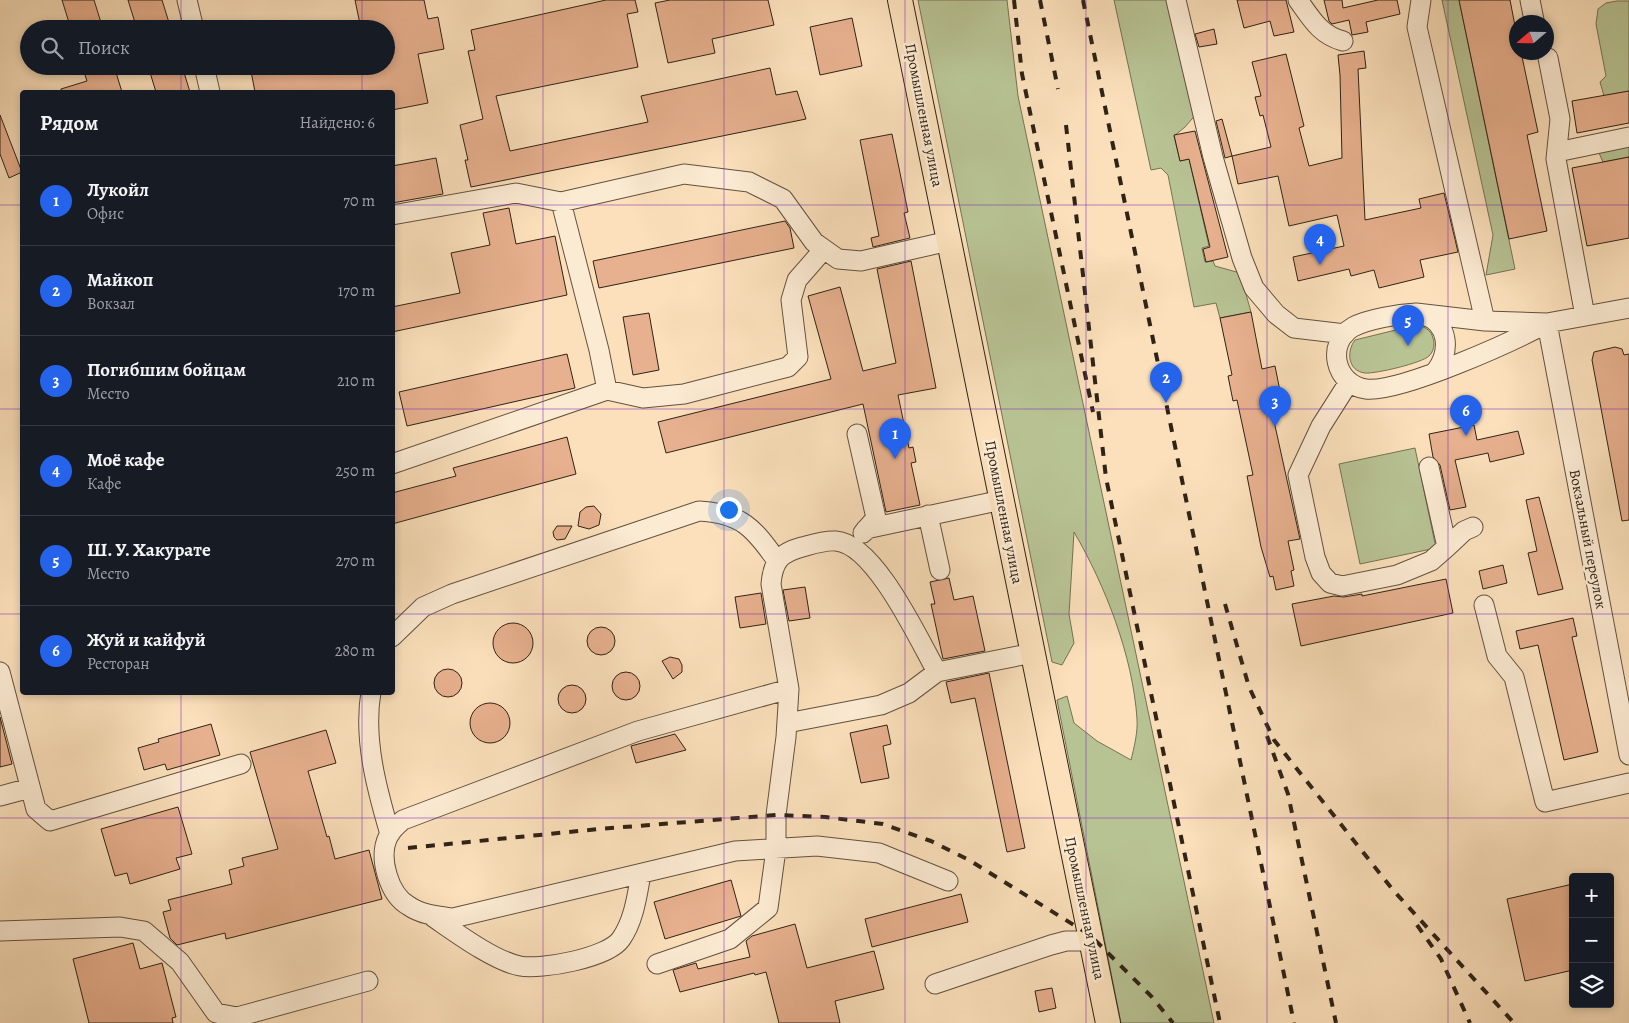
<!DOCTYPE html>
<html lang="ru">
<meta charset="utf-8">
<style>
body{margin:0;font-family:Alegreya,serif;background:#242831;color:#f1f3f6}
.controls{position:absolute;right:15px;bottom:15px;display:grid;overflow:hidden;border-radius:5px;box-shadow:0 2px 8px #0003}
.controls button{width:45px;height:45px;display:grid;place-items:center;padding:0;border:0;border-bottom:1px solid #363941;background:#171b24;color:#f1f3f6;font:25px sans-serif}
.compass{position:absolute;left:1509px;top:15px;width:45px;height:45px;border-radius:50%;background:#171b24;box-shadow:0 2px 8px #0003;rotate:250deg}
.you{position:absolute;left:728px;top:509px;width:18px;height:18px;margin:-12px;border:4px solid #fff;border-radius:50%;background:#1a73e8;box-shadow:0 0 0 8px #1a73e833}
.badge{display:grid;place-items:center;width:32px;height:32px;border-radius:50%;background:#2563eb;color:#fff;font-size:16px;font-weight:700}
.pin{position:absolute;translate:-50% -41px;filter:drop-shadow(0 1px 2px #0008)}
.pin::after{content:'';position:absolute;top:26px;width:18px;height:15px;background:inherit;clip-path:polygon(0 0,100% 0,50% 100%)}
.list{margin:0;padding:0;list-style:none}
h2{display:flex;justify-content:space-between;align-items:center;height:65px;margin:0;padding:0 20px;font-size:21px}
h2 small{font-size:16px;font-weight:400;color:#9ea1a6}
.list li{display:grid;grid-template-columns:32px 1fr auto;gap:15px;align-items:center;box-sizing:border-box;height:90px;padding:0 20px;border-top:1px solid #363941}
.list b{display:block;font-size:19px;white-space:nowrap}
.list p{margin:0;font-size:16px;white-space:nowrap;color:#9ea1a6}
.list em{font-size:16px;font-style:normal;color:#9ea1a6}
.icon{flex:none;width:28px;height:28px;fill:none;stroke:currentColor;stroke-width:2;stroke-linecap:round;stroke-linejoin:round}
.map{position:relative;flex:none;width:1629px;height:1023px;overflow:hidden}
.search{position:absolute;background:#171b24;box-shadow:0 2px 8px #0003;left:20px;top:20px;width:375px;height:55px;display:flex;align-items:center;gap:12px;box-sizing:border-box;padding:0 18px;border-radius:28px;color:#9ea1a6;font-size:19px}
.panel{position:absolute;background:#171b24;box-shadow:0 2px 8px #0003;left:20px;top:90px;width:375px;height:605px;border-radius:5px}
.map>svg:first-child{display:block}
.green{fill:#b8c394;stroke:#747355}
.building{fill:#e7b08e;stroke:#2f2316}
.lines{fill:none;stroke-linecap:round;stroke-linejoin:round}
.minor-casing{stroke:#62523f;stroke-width:21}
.major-casing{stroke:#2f2316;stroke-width:26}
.minor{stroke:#fcebd3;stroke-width:19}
.major{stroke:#fbe0bb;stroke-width:24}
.rail{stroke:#2f2316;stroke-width:4;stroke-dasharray:9 9;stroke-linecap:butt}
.grid{fill:none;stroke:#7b2cbf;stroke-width:1;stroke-opacity:0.55}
.labels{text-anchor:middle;stroke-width:5;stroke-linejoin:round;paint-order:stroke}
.street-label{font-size:15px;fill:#2f2316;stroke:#fcebd3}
</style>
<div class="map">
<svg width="1629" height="1023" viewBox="0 0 1629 1023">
<rect width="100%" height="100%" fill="#fbe0bb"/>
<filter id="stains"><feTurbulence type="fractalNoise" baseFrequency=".004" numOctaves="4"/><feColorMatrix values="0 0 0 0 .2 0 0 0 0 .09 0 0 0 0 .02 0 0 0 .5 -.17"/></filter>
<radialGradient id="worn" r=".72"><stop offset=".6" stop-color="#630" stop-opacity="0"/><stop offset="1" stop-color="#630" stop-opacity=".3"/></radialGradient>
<path class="green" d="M918,0H1007L1018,96L1214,1023H1121L1057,700L1067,696L1074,723L1097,741L1131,760C1134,748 1138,732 1137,719C1133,656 1105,585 1074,532L1069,614L1074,643L1062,665L1052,662Z
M1114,0H1173L1198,112L1185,127L1174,136L1180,161L1189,159L1209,246L1202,248L1205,262L1213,261L1215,266L1240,273L1251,312L1220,318L1216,303L1194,307L1168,175L1161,168L1151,170Z
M1442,0H1459L1515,269L1486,275L1493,235Z
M1617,1H1629V91L1604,96L1600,82L1606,76L1596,24L1598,9L1606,3Z
M1629,146V157L1603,162L1599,153Z
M1416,325C1424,326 1431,330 1433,338C1435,344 1434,351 1429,356C1422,363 1375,374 1365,373C1348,371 1346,352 1355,340Z
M1415,448L1436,548L1360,564L1339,464Z"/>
<path class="building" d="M62,0H94L103,29H71Z
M128,0H162L171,29H137Z
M355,0H424L428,19L438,17L444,49L418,54L428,103L392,110V92H255L250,66H386V29H361Z
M606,0H635L638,12L627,14L638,67L496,96L510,151L648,122L641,96L770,68L776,95L797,91L806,119L471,187L465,160H468L460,125L483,119L468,51L475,50L471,30Z
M670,0H768L774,25L712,39L715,53L668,63L655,3Z
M1237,0H1286L1294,32L1274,36L1270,21L1244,28Z
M1324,0H1342L1343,8L1378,0H1397L1400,14L1366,22L1368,32L1352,35L1349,20L1332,24L1329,21Z
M1459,0H1510L1516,31V52H1521L1538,132L1527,135L1547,231L1509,239Z
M852,18L862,66L820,75L810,27Z
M1214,29L1217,44L1199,47L1195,34Z
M1364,51L1366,68L1358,69L1365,220L1421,208L1419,199L1444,193L1458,252L1420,260L1424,277L1379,288L1374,270L1351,276L1349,269L1298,281L1293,257L1344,246L1337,215L1289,226L1278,176L1238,184L1232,156L1271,147L1263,115L1260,116L1255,97L1261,96L1252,62L1286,54L1304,126L1299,128L1309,166L1342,158L1340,75L1338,55Z
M82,66H114L122,92H61V89L87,81Z
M148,66H182L190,92H156Z
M1629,91V123L1577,133L1572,101Z
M0,115L22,172L9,178L0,154Z
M1222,119L1232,156L1225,158L1216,121Z
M1195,131L1228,257L1206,262L1203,249L1210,247L1189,159L1180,161L1174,135Z
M892,134L908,212L904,213L910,238L873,247L871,238L879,236L860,140Z
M1629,157V238L1587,246L1572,168Z
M436,158L443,194L392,203V166Z
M509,208L516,244L555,236L567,295L392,332V307L460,293L451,253L490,245L483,213Z
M785,221L790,228L794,248L599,288L593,261Z
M911,261L936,388L898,395L909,448L913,447L916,462L911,463L920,505L886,512L863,404L666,453L658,422L831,379L808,296L840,287L863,371L896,363L877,269Z
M1251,312L1262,369L1275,366L1280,391L1268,394L1300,539L1288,541L1294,570L1291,571L1294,586L1276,590L1273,576L1270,577L1261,547L1247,476L1253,475L1237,400L1233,401L1228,376L1232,375L1220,318Z
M649,313L659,370L633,375L623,317Z
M1615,347L1622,349L1624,355L1629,354V520L1622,521L1592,360L1594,352Z
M567,354L575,388L407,426L399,392Z
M1474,425L1477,440L1518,431L1524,454L1490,462L1488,453L1455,460L1466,507L1450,510L1440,465L1433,457L1429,434Z
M567,437L576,474L392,524V493L456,476L453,468Z
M1539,497L1563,589L1538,595L1528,553L1537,551L1526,500Z
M594,506L601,514L599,525L589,529L578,526L580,512L586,507Z
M557,526H572L565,539L557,540L554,537L553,532Z
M1503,565L1507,583L1483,589L1479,571Z
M949,578L954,600L973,596L985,651L943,659L931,604H935L930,582Z
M1446,579L1453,613L1301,646L1292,604L1334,596L1344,597L1362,594V596Z
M805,587L810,618L789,621L783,590Z
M761,593L766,624L740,628L735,597Z
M1573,618L1577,636L1572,637L1598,752L1564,760L1538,645L1520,649L1516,631Z
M493 643a20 20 0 1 1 40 0a20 20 0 1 1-40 0Z
M587 641a14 14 0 1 1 28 0a14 14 0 1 1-28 0Z
M670,657L679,659L682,665V672L673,679L662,661Z
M434 683a14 14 0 1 1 28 0a14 14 0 1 1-28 0Z
M612 686a14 14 0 1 1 28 0a14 14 0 1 1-28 0Z
M989,673L1025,848L1007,852L975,698L951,703L946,682Z
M558 699a14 14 0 1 1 28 0a14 14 0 1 1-28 0Z
M470 723a20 20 0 1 1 40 0a20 20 0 1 1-40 0Z
M0,717L12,764L0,767Z
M211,724L220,755L167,770L165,764L144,770L138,748L159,742L158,739Z
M887,725L891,744L883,746L889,778L861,783L850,733Z
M326,730L336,763L308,771L327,837L329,836L335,859L369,850L382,899L226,939L225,933L177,945L170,938L163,912L171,910L168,900L232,884L229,870L244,866L242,858L278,849L250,752Z
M675,734L686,750L636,763L631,746Z
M178,807L192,854L176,858L180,869L130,884L127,873L115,876L101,829Z
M731,880L741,916L665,939L654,902Z
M1573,884V970L1525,981L1507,899Z
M961,894L968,922L872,947L865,919Z
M795,924L807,968L874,951L884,989L835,1001L840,1023H779L766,972L755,975L754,973L680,992L673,970L696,963L698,969L750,957L746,941L752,936Z
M133,943L140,969L162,963L176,1017L172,1018L173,1023H89L73,959Z
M1052,988L1056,1008L1039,1012L1035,991Z"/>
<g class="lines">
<defs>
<path id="minor" d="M187,0L194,29
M1176,0L1213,157L1242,258L1254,288L1276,314L1294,328L1345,334
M1298,0C1311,18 1320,35 1343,41
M1421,0L1417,27L1485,321
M1530,0L1534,20
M1548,58L1560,119L1556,159L1585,316
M204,66L210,92
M1557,152L1629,137
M561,202L599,350L607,390
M392,215L516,193L561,202L684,174L749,182L783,199L814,242L838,259L861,261L949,241
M1424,315C1450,324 1450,352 1436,371
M1547,323C1514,341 1400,393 1366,389C1335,385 1325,343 1353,327C1368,319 1399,314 1416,313L1485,321L1547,323L1629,308
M1547,323L1629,755
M1349,382L1321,426L1298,475L1315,557L1321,573L1330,583L1342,586L1397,575L1431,561L1447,547L1429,467
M857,434L876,518L863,533
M392,464L607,390L643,398L684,394L788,367L798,357L791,300L797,280L824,249
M928,515L940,570
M866,529L1002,500
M1447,547L1464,531L1473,527
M1484,605L1497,656L1514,677L1545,802L1629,783
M392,637L423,607L452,594L699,511C741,513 754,528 777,561
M0,672L36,809L50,821L241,764
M789,689L638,731L403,820C397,825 391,830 388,837C378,858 389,895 409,906C422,915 438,916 453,918L735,851L817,846L879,853L948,881
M371,692C363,739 377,790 390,834
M787,723L881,705L909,693L937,672L1033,653
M0,796L30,788
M433,917C455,932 494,961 520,966C541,970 608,958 621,939C634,920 637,896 641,874
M0,931L120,927L144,931L180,962L216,1013L237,1017L368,981
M657,964L730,939L768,908L776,849V815L786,737L789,689L771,584C773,561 780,553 802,547C813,544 825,540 836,541C875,544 919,640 937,672
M935,984L1051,945L1066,941H1091"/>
<path id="major" d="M900,0L1108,1023"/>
</defs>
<use href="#minor" class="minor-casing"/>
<use href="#major" class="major-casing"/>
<use href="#minor" class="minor"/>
<use href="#major" class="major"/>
<path class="rail" d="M1014,0L1022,74L1093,412
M1040,0L1058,89
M1083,0L1294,1023
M1066,125L1106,478L1220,1023
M1225,604L1249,687L1274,740L1393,890L1514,1023
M1267,736L1288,794L1336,1023
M408,848L599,829L776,815L825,817L883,824L931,841L969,860L1090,935L1151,996L1173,1023
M1417,925L1441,959L1470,1023"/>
</g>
<path class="grid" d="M181,0V29M362,0V29M543,0V1023M724,0V1023M905,0V1023M1086,0V1023M1267,0V1023M1448,0V1023M181,66V92M362,66V92M0,205H22M392,205H1629M0,409H22M392,409H1629M0,614H22M392,614H1629M181,692V1023M362,692V1023M0,818H1629"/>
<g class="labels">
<g class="street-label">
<text transform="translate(924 115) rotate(79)" y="5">Промышленная улица</text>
<text transform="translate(1004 512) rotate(79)" y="5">Промышленная улица</text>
<text transform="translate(1588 539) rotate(79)" y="5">Вокзальный переулок</text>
<text transform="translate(1085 908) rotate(78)" y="5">Промышленная улица</text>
</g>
</g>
<rect width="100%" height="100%" filter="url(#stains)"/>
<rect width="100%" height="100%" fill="url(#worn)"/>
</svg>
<div class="controls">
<button>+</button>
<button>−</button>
<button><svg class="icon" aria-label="layers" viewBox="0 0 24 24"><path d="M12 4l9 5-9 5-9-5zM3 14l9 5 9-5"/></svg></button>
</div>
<svg class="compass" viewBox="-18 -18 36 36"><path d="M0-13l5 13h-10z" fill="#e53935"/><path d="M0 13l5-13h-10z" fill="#9ea1a6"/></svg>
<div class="you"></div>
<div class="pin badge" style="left:895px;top:459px">1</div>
<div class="pin badge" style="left:1166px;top:403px">2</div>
<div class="pin badge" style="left:1275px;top:427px">3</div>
<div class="pin badge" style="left:1320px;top:265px">4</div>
<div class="pin badge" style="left:1408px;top:346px">5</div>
<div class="pin badge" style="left:1466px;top:436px">6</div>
<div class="search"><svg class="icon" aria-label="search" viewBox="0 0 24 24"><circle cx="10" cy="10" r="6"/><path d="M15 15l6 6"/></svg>Поиск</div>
<section class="panel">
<h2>Рядом<small>Найдено: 6</small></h2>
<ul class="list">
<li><span class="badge">1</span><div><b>Лукойл</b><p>Офис</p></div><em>70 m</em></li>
<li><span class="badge">2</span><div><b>Майкоп</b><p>Вокзал</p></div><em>170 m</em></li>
<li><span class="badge">3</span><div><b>Погибшим бойцам</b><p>Место</p></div><em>210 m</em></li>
<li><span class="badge">4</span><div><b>Моё кафе</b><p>Кафе</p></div><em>250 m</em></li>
<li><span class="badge">5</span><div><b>Ш. У. Хакурате</b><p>Место</p></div><em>270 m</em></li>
<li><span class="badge">6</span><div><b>Жуй и кайфуй</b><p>Ресторан</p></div><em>280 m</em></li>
</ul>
</section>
</div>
